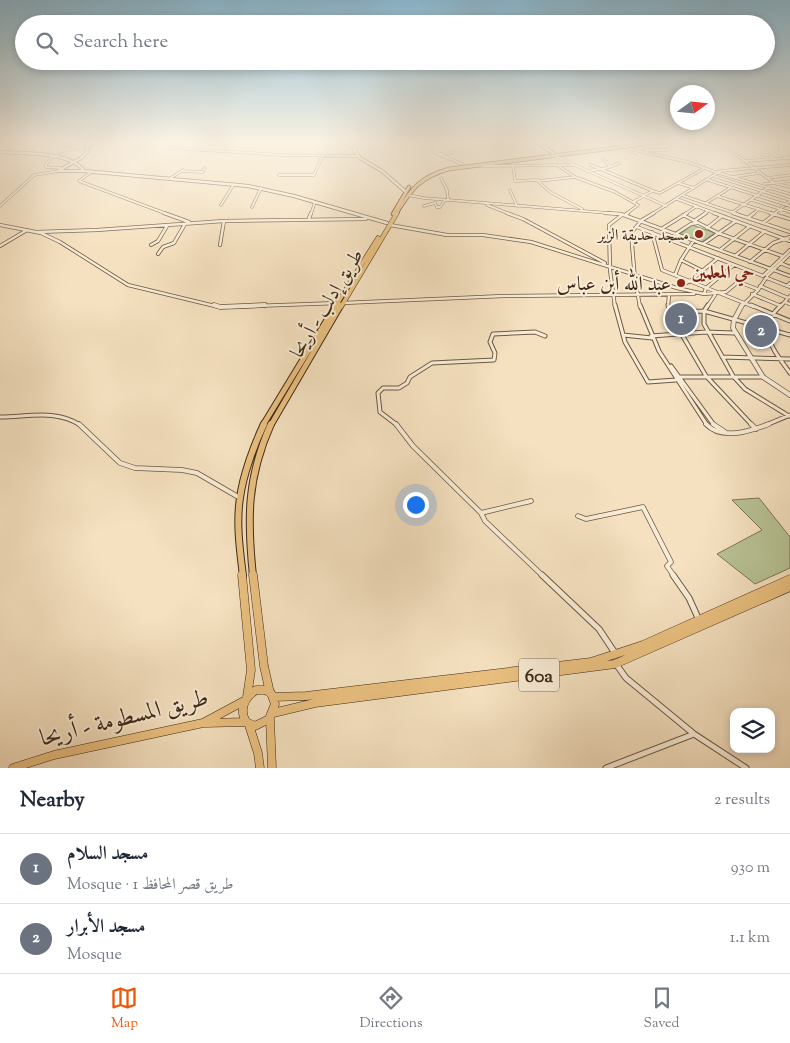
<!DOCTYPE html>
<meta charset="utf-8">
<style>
body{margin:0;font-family:"Sorts Mill Goudy",Amiri,serif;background:#f6f6f7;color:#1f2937}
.controls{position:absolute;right:15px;bottom:15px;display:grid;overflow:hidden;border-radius:10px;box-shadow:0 2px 8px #0003}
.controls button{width:45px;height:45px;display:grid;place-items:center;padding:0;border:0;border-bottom:1px solid #e0e1e3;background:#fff;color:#1f2937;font:25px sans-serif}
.compass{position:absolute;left:670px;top:85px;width:45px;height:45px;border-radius:50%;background:#fff;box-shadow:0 2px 8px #0003;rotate:75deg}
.you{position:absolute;left:415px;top:504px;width:18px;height:18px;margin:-12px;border:4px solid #fff;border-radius:50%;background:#1a73e8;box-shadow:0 0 0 8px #1a73e833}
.badge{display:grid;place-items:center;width:32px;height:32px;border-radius:50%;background:#ea580c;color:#fff;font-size:16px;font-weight:700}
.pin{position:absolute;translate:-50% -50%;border:2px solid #fff;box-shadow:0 1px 5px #0006}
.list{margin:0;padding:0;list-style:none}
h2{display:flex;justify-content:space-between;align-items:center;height:65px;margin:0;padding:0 20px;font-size:21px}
h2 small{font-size:16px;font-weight:400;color:#747a83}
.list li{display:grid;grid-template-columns:32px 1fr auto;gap:15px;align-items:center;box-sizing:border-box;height:70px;padding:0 20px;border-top:1px solid #e0e1e3}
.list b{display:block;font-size:19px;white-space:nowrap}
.list p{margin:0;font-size:16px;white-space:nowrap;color:#747a83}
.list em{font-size:16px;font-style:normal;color:#747a83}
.icon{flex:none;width:28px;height:28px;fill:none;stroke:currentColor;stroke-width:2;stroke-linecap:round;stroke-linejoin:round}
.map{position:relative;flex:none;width:790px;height:768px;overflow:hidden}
.search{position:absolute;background:#fff;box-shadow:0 2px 8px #0003;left:15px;right:15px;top:15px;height:55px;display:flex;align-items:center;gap:12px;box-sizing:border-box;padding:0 18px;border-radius:28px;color:#747a83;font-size:19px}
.sheet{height:205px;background:#fff}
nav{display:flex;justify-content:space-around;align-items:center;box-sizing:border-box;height:70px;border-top:1px solid #e0e1e3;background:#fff;font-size:14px;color:#747a83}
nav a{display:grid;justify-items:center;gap:2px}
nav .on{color:#ea580c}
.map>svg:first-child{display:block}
.green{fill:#b8c395;stroke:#7c7657}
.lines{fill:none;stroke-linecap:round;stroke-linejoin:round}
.minor-far4-casing{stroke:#6c5843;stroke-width:3}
.minor-far3-casing{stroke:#6c5843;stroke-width:4}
.minor-far2-casing{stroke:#6c5843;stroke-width:5}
.minor-far1-casing{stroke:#6c5843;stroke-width:5.5}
.minor-casing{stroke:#6c5843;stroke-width:7}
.tertiary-far1-casing{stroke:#6c5843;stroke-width:4}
.tertiary-casing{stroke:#6c5843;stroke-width:5.5}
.secondary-casing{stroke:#3f2a19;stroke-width:4}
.primary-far4-casing{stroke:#3f2a19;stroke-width:4.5}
.primary-far3-casing{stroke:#3f2a19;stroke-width:5}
.primary-far2-casing{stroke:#3f2a19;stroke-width:7}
.primary-far1-casing{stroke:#3f2a19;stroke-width:8}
.primary-casing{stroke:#3f2a19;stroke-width:9}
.minor-far4{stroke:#f8ecd6;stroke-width:2}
.minor-far3{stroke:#f8ecd6;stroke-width:2.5}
.minor-far2{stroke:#f8ecd6;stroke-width:3}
.minor-far1{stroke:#f8ecd6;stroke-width:4}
.minor{stroke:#f8ecd6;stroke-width:5}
.tertiary-far1{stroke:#f8ecd6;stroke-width:2.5}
.tertiary{stroke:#f8ecd6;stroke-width:4}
.secondary{stroke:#f8ecd6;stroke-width:2.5}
.primary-far4{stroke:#eac080;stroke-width:3}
.primary-far3{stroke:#eac080;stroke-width:4}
.primary-far2{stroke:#eac080;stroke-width:5}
.primary-far1{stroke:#eac080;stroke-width:6}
.primary{stroke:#eac080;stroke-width:8}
.poi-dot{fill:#8f2418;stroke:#f8ecd6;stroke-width:2}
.labels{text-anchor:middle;stroke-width:4;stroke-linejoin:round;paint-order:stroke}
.far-poi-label{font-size:16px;fill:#3f2a19;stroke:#f8ecd6;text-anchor:end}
.far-neighbourhood-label{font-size:18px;font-weight:bold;fill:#7a1f14;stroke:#f8ecd6}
.shield{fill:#f8ecd6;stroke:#766452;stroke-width:1}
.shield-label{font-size:19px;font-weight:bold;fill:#3f2a19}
.poi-label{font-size:20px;fill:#3f2a19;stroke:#f8ecd6;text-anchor:end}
.street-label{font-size:20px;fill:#3f2a19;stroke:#f8ecd6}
.near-street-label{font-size:24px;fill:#3f2a19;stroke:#f8ecd6}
</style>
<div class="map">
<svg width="790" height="768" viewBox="0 0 790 768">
<rect width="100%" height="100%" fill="#f5e1c0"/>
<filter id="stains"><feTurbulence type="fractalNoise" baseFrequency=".004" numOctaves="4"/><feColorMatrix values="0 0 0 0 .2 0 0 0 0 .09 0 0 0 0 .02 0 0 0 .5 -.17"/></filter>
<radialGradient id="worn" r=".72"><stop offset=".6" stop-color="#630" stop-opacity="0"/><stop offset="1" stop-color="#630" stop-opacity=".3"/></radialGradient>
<path class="green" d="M692,225L715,233L702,242L680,234Z
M759,498L790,537V568L755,584L717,554L762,530L732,500Z"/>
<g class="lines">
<defs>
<path id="minor-far4" d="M425,141L434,152L462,164
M621,141L627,144
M718,141L774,183L790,187
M497,142L501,141
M52,144L79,146
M171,148L283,155L358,156
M354,148L363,141
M778,149L773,150L788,158
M634,150L688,162L718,173
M630,152L637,153
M648,153L646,150H667
M438,154L452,153
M762,155H768L775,159
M555,156L666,206
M52,157L46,164V167L60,168
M54,157L63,151L89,145
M603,159L610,166
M743,161L790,158
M557,165L575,177L538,181L550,192L582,209
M591,165L653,191L644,195
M482,166L573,165
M513,167L515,180
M182,171L202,172L205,168
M587,171L607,168L619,163
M91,172L79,181L167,214
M719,173L790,194
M279,175H314L322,157
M714,176L790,200
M575,177L615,192L638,205L626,214
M733,177L759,173
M441,178L447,190L448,200
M768,178L790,175
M169,179L183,170
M708,180L790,206
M515,181L538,180
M678,183L694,188
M764,184L790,181
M510,190L517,206
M653,191L660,193L705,168
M408,195L424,198L620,214
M684,196L737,214
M717,196L774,214
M677,199L717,214
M752,200L790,212
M633,202L644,196
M435,203L437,207H440L445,200
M706,203L730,188
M221,205L234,184
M487,205L510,214
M0,206L34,175L59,171
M424,206L435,203
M252,207L261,188
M733,212L769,187
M311,214L315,202
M652,214L720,171L790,165
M685,214L697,206
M704,214L708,211
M753,214L759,209
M774,214L790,201"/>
<path id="minor-far3" d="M164,213L189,222
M507,213L523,219L605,263
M605,213L621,214L790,276
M714,213L790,241
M733,213L790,232
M770,213L790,219
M625,215L628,213
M683,215L718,233L782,256
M749,217L754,213
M309,218L311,213
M694,221L706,213
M763,223L776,213
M390,225L447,235H483L531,242L677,288L704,294L726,292L751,271
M637,227L763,276
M663,228L687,213
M707,228L722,216
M37,232L97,230L224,221L366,219
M652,232L662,270L754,307
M677,233L691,224L697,223
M703,244L736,221
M151,245L158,241L167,226
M220,245L224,221
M0,246L27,230
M720,250L750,226
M158,254L163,247L174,243L185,224
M735,256L765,231
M681,260L703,271
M750,262L773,243L790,237
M780,263L790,267
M675,275L681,260L694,240
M739,282L757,289
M788,285L790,283
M760,286L788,298
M677,288L690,281L718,258
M704,294L706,288L734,265
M752,294L781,306
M785,302L790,304
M343,303L504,296L694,294
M615,307L610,270L609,225L622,215
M640,307L635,279L631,233L642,220L654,213
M668,307L669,295
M707,307L715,295
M780,307L790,296"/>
<path id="minor-far2" d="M615,305L625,342L648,382L676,380
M640,305L659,351L707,425
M668,305L671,312L704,311L790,335
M708,305L704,311V324L733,376L745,389L789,416
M751,305L790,321
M781,305C755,330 773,349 790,373
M681,333L706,376L752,425
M623,335L652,338
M651,336L706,332L734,333
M722,357L790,359
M671,366L714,425
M678,377H763
M0,417C28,417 56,409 80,425
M397,425L380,412L378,393L383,388H399L407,383L410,377L432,363L494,360L495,353L490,342L493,334L535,332L545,336
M766,425L790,415"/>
<path id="minor-far1" d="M79,424L120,463L135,468L182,470L197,473L240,498
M396,424L413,446L481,513L485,521L543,576
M706,424C722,441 750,431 769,424
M713,424L725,432
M751,424L756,429
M481,513L531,501
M578,516L586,519L643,507L671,562L667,566L674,576"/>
<path id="minor" d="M542,575L599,629L615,653
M673,575L689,598L699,620
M616,664L626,678L694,734L746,768
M606,768L694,734"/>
<path id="tertiary-far1" d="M343,141L352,146L360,158L382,171L406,192
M0,152C23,154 71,151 84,171L248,186L294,196L387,223
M84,171H58L81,158L88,151L87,147L98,141
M0,225L41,233L60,242L128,285L219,307
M764,275L790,250
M767,276L790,254
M767,278L790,287
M228,307L338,303
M741,307L758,290L766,278"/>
<path id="tertiary" d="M214,305L220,307L265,305
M742,305L734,320L733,328L763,377L790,395"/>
<path id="secondary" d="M535,141L553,153"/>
<path id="primary-far4" d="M393,214L409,187
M396,214C411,189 420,177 449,169L668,141"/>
<path id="primary-far3" d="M335,307L378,238
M341,307L397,213"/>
<path id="primary-far2" d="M263,425L336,305
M271,425L341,305"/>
<path id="primary-far1" d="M243,576C240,551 236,523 240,498C243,475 254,445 264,424
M253,576C247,518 247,478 271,424"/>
<path id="primary" d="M242,575L251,670L247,697
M253,575L264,666L270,693
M256,690H265L271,693L275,704L269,719L255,726L246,722C239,709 244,698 256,690Z
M273,697L306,696L591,662L643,645L790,579
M273,713L315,703L615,664L790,587
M270,719L272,768
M206,723L246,722
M249,725L258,753L260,768
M13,768L54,755L203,723L244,701"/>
</defs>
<use href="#minor-far4" class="minor-far4-casing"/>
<use href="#minor-far3" class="minor-far3-casing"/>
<use href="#minor-far2" class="minor-far2-casing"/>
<use href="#minor-far1" class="minor-far1-casing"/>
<use href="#minor" class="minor-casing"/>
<use href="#tertiary-far1" class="tertiary-far1-casing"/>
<use href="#tertiary" class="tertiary-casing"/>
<use href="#secondary" class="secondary-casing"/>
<use href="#primary-far4" class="primary-far4-casing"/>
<use href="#primary-far3" class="primary-far3-casing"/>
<use href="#primary-far2" class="primary-far2-casing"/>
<use href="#primary-far1" class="primary-far1-casing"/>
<use href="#primary" class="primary-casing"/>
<use href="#minor-far4" class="minor-far4"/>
<use href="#minor-far3" class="minor-far3"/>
<use href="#minor-far2" class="minor-far2"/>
<use href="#minor-far1" class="minor-far1"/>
<use href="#minor" class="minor"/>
<use href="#tertiary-far1" class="tertiary-far1"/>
<use href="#tertiary" class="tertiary"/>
<use href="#secondary" class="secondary"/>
<use href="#primary-far4" class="primary-far4"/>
<use href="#primary-far3" class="primary-far3"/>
<use href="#primary-far2" class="primary-far2"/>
<use href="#primary-far1" class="primary-far1"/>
<use href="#primary" class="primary"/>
</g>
<linearGradient id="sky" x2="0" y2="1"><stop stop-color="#8ab8d0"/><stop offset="0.57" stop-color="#faf2e3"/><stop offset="1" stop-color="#faf2e3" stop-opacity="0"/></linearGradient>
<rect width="790" height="248" fill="url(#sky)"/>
<g class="poi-dot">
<circle cx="699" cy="234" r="5"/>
<circle cx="681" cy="283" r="5"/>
</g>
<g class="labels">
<g class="far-poi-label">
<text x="689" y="240">مسجد حديقة الزير</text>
</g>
<g class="far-neighbourhood-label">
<text x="723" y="278">حي المعلمين</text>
</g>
<rect class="shield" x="519" y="658.5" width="40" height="33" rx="4"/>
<g class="shield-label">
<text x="539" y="682">60a</text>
</g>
<g class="poi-label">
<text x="671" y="290">عبد الله أبن عباس</text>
</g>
<g class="street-label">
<text transform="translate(326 303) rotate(-59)" y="7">طريق إدلب - أريحا</text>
</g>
<g class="near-street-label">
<text transform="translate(124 717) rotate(-14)" y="8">طريق المسطومة - أريحا</text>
</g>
</g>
<rect width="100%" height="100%" filter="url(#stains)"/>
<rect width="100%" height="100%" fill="url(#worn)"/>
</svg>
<div class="controls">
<button><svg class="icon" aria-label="layers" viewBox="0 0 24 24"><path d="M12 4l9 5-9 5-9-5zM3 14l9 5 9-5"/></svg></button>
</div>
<svg class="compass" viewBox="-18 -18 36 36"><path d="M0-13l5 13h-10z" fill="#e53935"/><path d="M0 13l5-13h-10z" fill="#747a83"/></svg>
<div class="you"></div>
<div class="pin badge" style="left:681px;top:319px;background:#6b7280">1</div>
<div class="pin badge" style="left:761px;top:331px;background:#6b7280">2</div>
<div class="search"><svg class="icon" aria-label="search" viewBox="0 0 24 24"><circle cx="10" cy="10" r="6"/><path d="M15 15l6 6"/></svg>Search here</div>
</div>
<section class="sheet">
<h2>Nearby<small>2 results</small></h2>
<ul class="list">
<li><span class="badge" style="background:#6b7280">1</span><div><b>مسجد السلام</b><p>Mosque · طريق قصر المحافظ 1</p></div><em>930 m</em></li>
<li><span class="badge" style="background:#6b7280">2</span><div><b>مسجد الأبرار</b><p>Mosque</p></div><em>1.1 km</em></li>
</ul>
</section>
<nav>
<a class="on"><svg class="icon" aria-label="map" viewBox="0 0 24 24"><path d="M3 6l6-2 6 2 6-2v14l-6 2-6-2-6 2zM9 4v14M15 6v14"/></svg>Map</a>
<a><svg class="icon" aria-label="directions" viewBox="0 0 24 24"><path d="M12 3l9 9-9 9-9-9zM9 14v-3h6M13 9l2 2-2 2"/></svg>Directions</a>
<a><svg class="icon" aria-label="saved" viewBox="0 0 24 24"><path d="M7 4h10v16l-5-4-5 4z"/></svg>Saved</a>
</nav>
